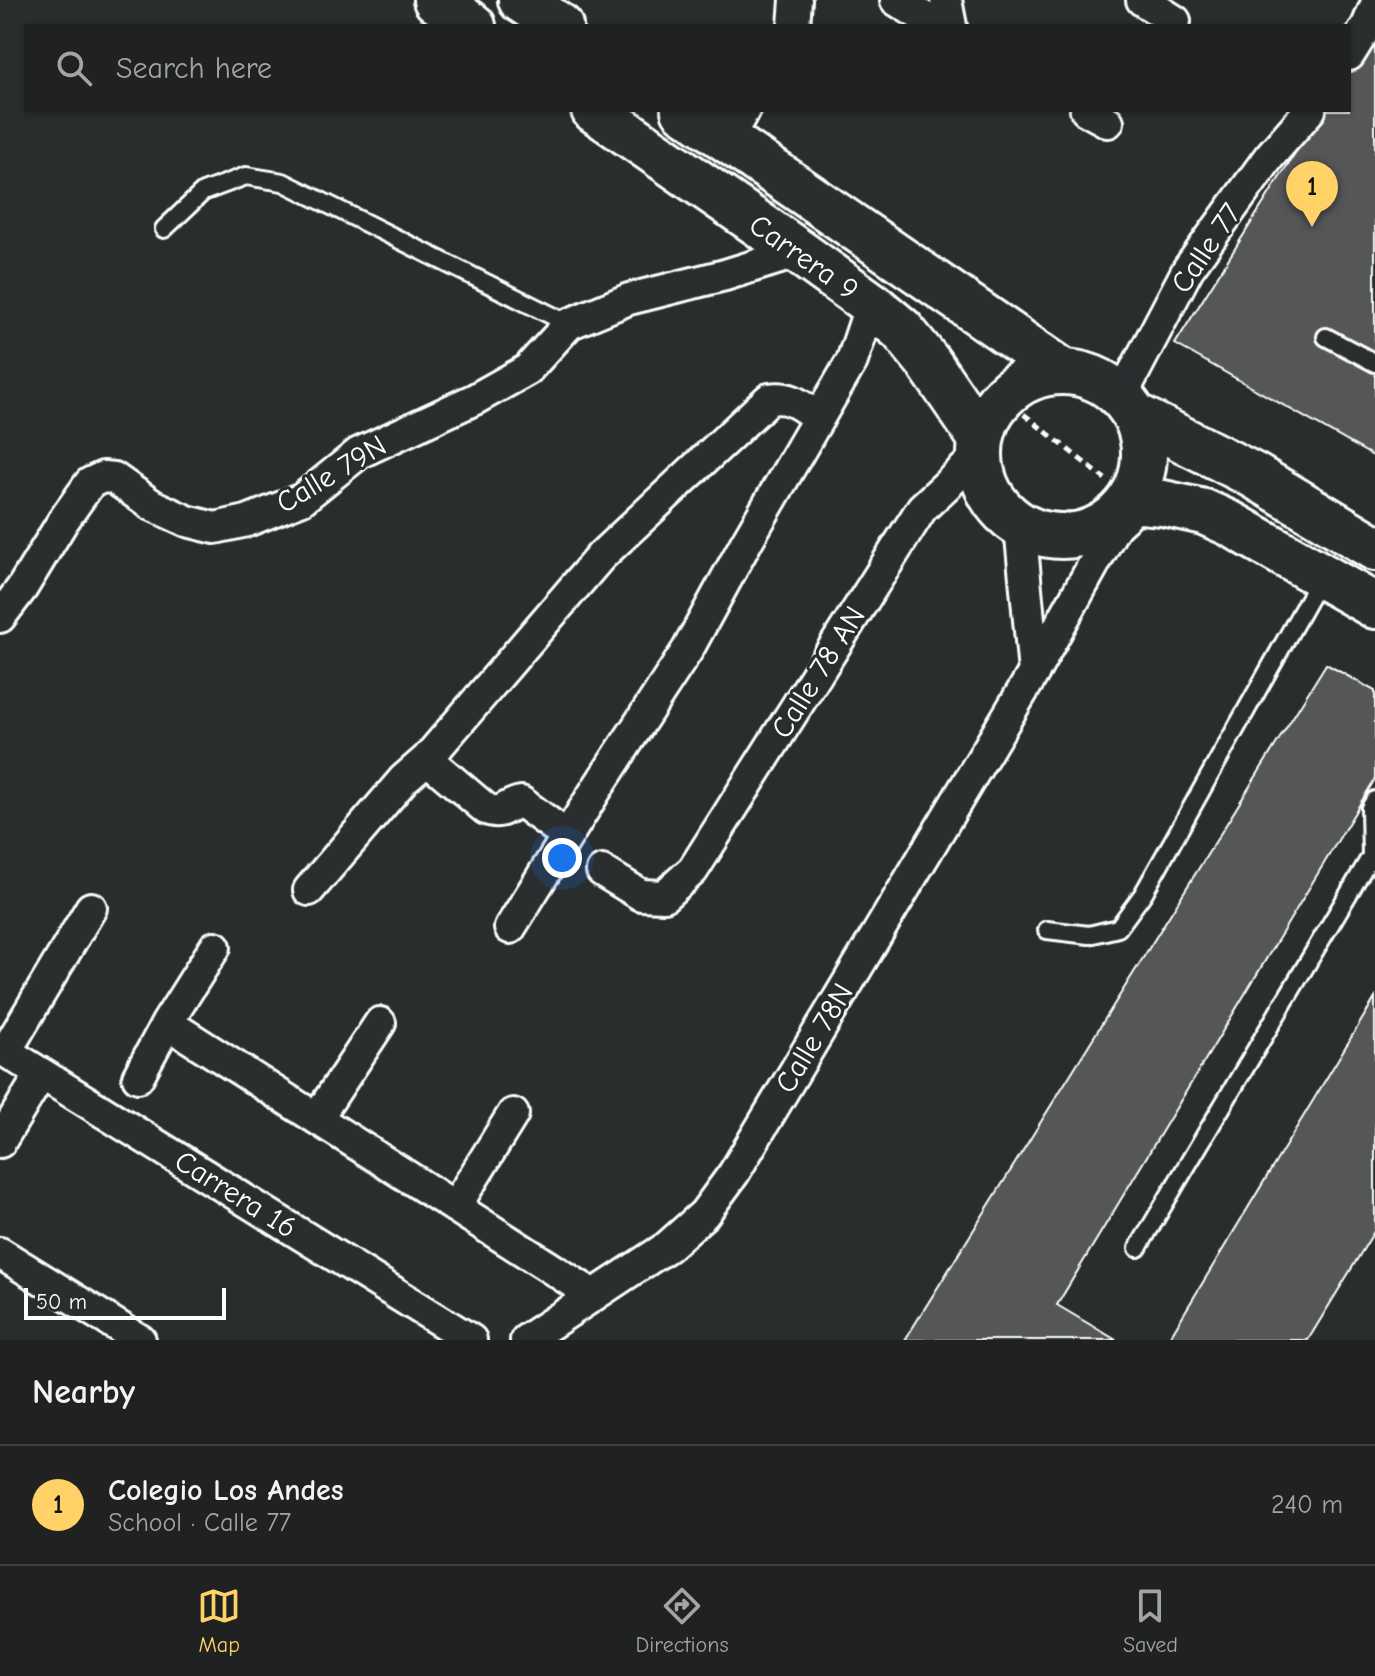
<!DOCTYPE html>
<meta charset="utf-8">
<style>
body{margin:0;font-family:"Comic Neue",sans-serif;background:#2d2f2f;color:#f1f3f6}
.scale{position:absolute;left:24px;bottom:20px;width:202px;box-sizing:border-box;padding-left:8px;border:4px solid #fff;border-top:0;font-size:22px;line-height:28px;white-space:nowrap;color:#fff;-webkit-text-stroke:6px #2a2d2e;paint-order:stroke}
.you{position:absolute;left:562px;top:858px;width:28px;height:28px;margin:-20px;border:6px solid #fff;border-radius:50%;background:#1a73e8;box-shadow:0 0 0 12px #1a73e833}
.badge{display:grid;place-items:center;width:52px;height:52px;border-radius:50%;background:#ffd166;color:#111;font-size:26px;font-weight:700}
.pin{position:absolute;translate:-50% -66px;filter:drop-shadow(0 2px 4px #0008)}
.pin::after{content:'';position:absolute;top:42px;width:28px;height:24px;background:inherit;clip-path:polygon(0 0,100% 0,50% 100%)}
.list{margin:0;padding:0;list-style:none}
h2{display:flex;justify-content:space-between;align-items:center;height:104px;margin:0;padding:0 32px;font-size:34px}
h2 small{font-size:26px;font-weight:400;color:#a2a4a5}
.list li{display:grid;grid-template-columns:52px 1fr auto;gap:24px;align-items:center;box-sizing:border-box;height:120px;padding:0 32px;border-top:2px solid #3d3f40}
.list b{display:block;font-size:30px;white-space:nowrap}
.list p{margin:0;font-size:26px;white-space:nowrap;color:#a2a4a5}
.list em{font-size:26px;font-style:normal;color:#a2a4a5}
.icon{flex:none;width:44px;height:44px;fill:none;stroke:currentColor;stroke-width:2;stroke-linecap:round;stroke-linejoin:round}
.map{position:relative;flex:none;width:1375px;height:1340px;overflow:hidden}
.search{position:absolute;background:#202222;box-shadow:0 2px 6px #0004;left:24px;right:24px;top:24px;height:88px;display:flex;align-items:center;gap:20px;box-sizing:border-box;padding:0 28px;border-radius:0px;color:#a2a4a5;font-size:30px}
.sheet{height:224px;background:#202222}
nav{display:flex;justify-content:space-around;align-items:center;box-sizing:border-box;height:112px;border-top:2px solid #3d3f40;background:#202222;font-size:22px;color:#a2a4a5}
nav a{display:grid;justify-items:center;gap:4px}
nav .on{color:#ffd166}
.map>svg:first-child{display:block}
.building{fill:#555758;stroke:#fff;stroke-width:2}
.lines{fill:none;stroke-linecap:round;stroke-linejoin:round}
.service-casing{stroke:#fff;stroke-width:22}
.minor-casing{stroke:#fff;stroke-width:36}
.primary-casing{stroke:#fff;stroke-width:50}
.path{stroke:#fff;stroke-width:5;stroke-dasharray:8 6;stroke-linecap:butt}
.service{stroke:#2a2d2e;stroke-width:16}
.minor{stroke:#2a2d2e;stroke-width:30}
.primary{stroke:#2a2d2e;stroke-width:44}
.labels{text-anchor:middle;stroke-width:6;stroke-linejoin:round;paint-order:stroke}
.street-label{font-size:30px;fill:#fff;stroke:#2a2d2e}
</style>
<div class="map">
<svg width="1375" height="1340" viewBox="0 0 1375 1340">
<rect width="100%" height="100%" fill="#2a2d2e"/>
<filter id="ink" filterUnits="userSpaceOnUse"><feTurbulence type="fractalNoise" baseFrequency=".0125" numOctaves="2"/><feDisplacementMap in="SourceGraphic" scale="16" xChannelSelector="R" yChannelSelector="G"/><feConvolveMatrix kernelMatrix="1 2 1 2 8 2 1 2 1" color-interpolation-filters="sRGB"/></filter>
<g filter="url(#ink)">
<path class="building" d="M1375,20V457L1175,344L1322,110H1349V64Z
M1326,664L1375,691V779L1057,1305L1116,1340H905Z
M1375,998V1230L1308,1340H1168Z"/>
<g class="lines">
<defs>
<path id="service" d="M164,229L203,192L246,176L283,182L569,324
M1326,337L1375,363
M1371,856L1370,808L1375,800
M1047,930L1089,935L1118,928L1143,894L1321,577
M1138,1248L1371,856L1375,853"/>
<path id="minor" d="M896,0L938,26
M946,0L951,26
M1142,0L1175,21
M794,26L796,0
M1349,55L1367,26L1375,7
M1086,110L1108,122
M727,139L744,110
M1121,397L1188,269L1269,157L1310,110
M1020,526L1034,672
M0,617L22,588L63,521L90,483L103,477L114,478L152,505L187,521L215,528L247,521L302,499L359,453L475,399L527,370L569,324L629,299L725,275L799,252
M427,759L601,556L769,399C792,395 801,406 819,418
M602,871L641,895L664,896L693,870L922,508L980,454
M309,890L404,779L427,759L486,809C504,816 506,804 521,802L567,836
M510,928L596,790L688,649L747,541L852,361L871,304
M167,1023L593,1295
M0,1048L471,1340
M6,1051L91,908
M138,1077L167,1023L215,947
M317,1118L380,1023
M0,1142L41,1074
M455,1207L513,1114
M0,1253L140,1340
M526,1340L667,1247L704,1214L734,1173L1034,672L1125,508"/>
<path id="primary" d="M436,0L473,26
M521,0L560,26
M594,110L799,252L871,304L902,330L929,363L981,439
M684,110L1064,372
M980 454a82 82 0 1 1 164 0a82 82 0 1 1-164 0Z
M1134,415L1253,475L1375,548
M1131,500L1163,503L1204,512L1231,524L1375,606"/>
</defs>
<use href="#service" class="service-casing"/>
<use href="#minor" class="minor-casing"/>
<use href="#primary" class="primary-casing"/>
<path class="path" d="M989,387L1004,371
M991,388L1105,479"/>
<use href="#service" class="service"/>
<use href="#minor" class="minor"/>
<use href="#primary" class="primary"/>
</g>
</g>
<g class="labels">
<g class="street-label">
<text transform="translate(1206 248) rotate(-56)" y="10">Calle 77</text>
<text transform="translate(804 257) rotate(35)" y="10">Carrera 9</text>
<text transform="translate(331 474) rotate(-31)" y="10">Calle 79N</text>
<text transform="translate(818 672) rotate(-58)" y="10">Calle 78 AN</text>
<text transform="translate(814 1038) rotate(-59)" y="10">Calle 78N</text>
<text transform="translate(236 1194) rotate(32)" y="10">Carrera 16</text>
</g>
</g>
</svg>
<div class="scale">50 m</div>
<div class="you"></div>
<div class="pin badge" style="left:1312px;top:227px">1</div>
<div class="search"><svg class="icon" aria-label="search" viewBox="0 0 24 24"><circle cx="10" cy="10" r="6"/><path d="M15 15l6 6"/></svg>Search here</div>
</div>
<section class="sheet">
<h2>Nearby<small></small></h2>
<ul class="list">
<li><span class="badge">1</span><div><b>Colegio Los Andes</b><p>School · Calle 77</p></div><em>240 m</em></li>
</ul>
</section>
<nav>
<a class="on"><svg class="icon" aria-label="map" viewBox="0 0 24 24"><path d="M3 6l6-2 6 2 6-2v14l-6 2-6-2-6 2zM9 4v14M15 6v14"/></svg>Map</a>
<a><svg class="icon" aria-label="directions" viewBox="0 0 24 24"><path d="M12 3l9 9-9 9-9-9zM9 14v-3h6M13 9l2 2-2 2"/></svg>Directions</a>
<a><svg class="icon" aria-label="saved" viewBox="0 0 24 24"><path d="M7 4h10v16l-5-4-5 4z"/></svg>Saved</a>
</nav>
